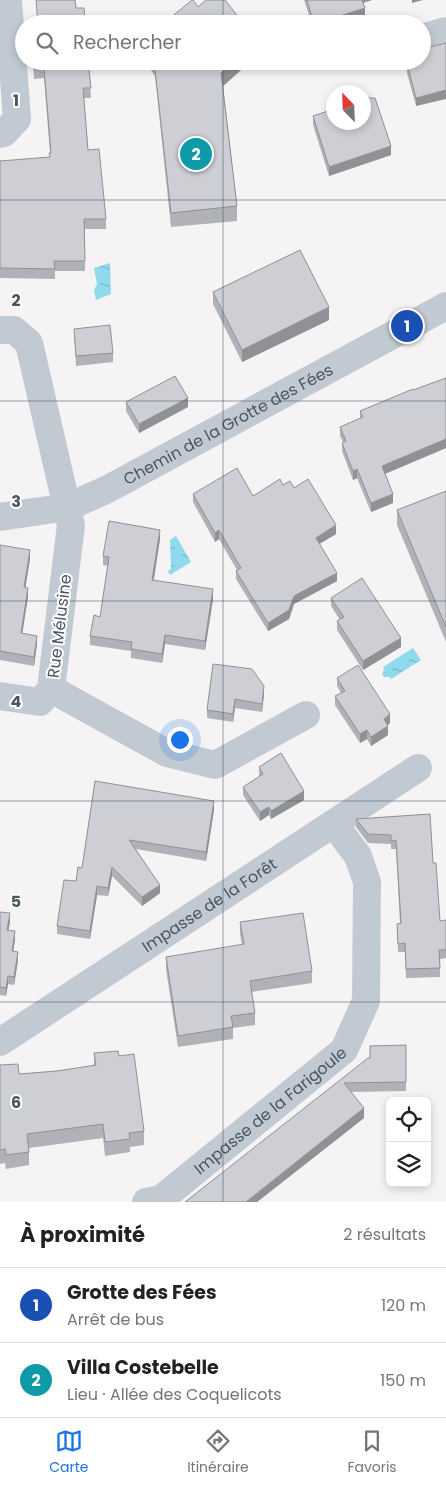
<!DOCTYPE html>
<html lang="fr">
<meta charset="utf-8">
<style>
body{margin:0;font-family:Poppins,sans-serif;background:#f2f2f2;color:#222}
.controls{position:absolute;right:15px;bottom:15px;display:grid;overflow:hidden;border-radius:8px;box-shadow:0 2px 8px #0003}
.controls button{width:45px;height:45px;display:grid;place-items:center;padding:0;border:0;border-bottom:1px solid #e0e0e0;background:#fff;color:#222;font:25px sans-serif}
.compass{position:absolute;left:326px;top:85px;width:45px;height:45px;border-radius:50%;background:#fff;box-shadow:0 2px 8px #0003;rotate:337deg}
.you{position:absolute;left:179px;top:739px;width:18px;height:18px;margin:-12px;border:4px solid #fff;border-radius:50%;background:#1a73e8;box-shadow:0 0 0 8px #1a73e833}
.badge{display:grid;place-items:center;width:32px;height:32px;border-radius:50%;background:#1a73e8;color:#fff;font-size:16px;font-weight:700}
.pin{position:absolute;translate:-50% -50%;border:2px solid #fff;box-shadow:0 1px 5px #0006}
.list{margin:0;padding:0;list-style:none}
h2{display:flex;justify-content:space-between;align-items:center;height:65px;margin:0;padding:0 20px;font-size:21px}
h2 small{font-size:16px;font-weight:400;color:#767676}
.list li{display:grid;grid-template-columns:32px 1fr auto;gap:15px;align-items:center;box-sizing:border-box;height:75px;padding:0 20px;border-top:1px solid #e0e0e0}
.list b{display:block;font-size:19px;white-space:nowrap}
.list p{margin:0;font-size:16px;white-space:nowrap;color:#767676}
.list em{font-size:16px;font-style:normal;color:#767676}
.icon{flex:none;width:28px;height:28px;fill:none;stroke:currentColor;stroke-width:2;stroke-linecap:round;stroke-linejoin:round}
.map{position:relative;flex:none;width:446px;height:1202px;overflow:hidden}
.search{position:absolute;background:#fff;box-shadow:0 2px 8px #0003;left:15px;right:15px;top:15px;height:55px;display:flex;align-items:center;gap:12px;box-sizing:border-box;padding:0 18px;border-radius:28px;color:#767676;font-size:19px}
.sheet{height:215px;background:#fff}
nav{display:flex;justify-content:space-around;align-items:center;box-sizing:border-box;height:70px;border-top:1px solid #e0e0e0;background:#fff;font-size:14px;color:#767676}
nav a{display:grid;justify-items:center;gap:2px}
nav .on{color:#1a73e8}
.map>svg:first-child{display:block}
.water{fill:url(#water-ripples)}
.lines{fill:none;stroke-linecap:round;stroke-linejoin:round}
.minor{stroke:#c1cad2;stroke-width:28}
.wall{fill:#b0b2b7}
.shaded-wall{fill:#909195}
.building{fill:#cdcfd5;stroke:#909195}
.grid{fill:none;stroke:#4a5661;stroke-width:1;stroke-opacity:0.55}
.labels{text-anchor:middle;stroke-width:4;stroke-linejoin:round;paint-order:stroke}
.street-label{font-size:16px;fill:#4a5661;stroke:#fff}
.grid-label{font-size:16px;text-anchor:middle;font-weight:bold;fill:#4a5661;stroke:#fff;stroke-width:4;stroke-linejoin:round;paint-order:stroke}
</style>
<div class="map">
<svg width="446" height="1202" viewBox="0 0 446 1202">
<defs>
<pattern id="water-ripples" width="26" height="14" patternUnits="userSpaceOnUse" patternTransform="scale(1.25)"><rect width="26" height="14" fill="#90daee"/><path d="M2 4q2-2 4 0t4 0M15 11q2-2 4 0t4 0" fill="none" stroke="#78b4c4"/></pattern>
</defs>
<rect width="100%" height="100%" fill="#f5f3f3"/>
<path class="water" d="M110,263L111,294L96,300L94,290L97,284L94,268Z
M176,536L191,562L170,575L168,571L171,569L170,540Z
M413,648L421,660L391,679L390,677H384L382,674L384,669L383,667Z"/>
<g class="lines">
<g class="minor">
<path d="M422,38L446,31"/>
<path d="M0,134L4,133L17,119L8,0"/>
<path d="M0,330H14L29,343L71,525L51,689L40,702L0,696"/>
<path id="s1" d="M0,517L68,507L108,489L446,306"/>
<path d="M51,689L167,753L215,765L306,715"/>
<path id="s2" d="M0,1042L418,768"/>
<path id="s3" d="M146,1202L161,1199L344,1050L366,1001L367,882L358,856L334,824"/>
</g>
</g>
<path class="wall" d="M304,0H372L363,3L365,17L344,24H312Z
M198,7L244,24H169V19Z
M33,61H88L91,98H84L88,150L106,219V229H85V271H55V279L0,278V161L49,157L50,153L44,78L34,79Z
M147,61H251L223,86L237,206V221L171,227L155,76L147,64Z
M416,61H422L416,106L407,73V64L416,62Z
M313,116L391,155L329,176L313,125Z
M213,292L329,320L242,362L213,304Z
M74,329L113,353V362L76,366Z
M126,402L188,407L139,433L126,411Z
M360,411L446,448L385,474L393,503L371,512L357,478L353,480L342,451V443L343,442L340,436V427L360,419Z
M283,485L294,488L336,534L319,544L337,581L294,604L289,619L268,631L236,579V571L237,570L219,539L215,542L193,502V494L253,496Z
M446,491V642L397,525V510Z
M160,539L154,580L213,599L205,650L165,644L162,663L131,658V651L90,645V636L100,617L108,566L103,565V556Z
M0,545L30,559L25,588L28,597L22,633L37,644L34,666L0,660Z
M331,598L401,647L363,670L337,630V621L340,620L331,606Z
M213,664L264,694L262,712L235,708L233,722L207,718V710Z
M337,678L390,723L388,725V735L371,746L367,739L360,743L335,705V696L341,693L337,686Z
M259,767L304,800L271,819L269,815L260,821L243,795V787L259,777Z
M95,781L214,810L206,861L136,849L160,893L142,906L112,876L108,896L97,895L90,939L57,934V926L82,868Z
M430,814L433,863L440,921L446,920V958L440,959V977L406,978L405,952H398L397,924L400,923L396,849H391V844L368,843L356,827V819Z
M0,912L10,922L8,930L15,940L13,951L18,960L14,985L8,984L6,996L0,995Z
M240,922L312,971V983L251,992L255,1013V1025L233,1028V1039L178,1047L166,969V957L242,945L240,934Z
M406,1045V1091L351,1092L364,1118L257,1202H185L370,1058Z
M94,1053L119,1056L144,1131V1145L130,1147V1152L105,1156L103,1138L29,1148V1165L6,1169L5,1163L0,1164V1065L19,1074L57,1071L94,1066Z"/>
<path class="shaded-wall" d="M361,0H372L361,3Z
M412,0H423L412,3Z
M365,8V17L344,24H314Z
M234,61H251L221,88V73Z
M446,90V99L416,106V98Z
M391,146V155L329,176V167Z
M329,307V320L242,362V350Z
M188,398V407L139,433V424Z
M446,439V448L382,475V466Z
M357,469V478L353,480V471Z
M393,494V503L371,512V503Z
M336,525V534L316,546V538Z
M160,530V539L152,589V580Z
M219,530V539L215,542V533Z
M30,550V559L24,596V587Z
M337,573V581L294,604L289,619L268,631V623L294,596Z
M28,588V597L21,642V633Z
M213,589V599L205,650V641Z
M165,635V644L162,663V654Z
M37,636V644L34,666V657Z
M401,638V647L363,670V661Z
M264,686V694L262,712V704Z
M235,699V708L233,722V714Z
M390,714V723L384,728V719Z
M388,726V735L371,746V737Z
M367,730V739L360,743V734Z
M304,791V800L271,819V811Z
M214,801V810L206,861V852Z
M269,807V815L260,821V812Z
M112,867V876L108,896V888Z
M160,885V893L142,906V897Z
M97,886V895L90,939V931Z
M10,913V922L7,938V930Z
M15,931V940L12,959V951Z
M18,952V960L14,985V977Z
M8,976V984L6,996V988Z
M364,1108V1118L257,1202H246Z"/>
<path class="building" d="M36,0H75L76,8H84L85,24H38Z
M192,0H193L198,7L206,0H225L244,24H174L169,19Z
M307,0H362L365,8L314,24Z
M446,43V90L416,98L407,64L418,61H422V49Z
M34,61H88L91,88H83L88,150L99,149L106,219H84L85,261H54L55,269L0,268V161L50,157L49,153H51L44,68L34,69Z
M154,61H234L221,73L237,206L171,213Z
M366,98H375L391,146L329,167L313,116L334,109V122H364V99Z
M300,250L329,307L242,350L213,292Z
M110,325L113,353L76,356L74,329Z
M175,376L188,398L139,424L126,402Z
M446,378V439L382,466L393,494L371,503L357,469L353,471L342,443L346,441L340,427L363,417L360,411L413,389V390Z
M237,468L253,496L280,479L283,485L290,481L294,488L308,479L336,525L316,538L337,573L294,596L289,610L268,623L236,571L241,568L219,530L215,533L193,494Z
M446,491V627L397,510Z
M109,521L160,530L152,580L213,589L205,641L165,635L162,654L131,649L132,642L90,636L94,615L100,617L109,557L103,556Z
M0,545L30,550L24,587L28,588L21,633L37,636L34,657L0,651Z
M362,578L401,638L363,661L337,621L344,617L331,598Z
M213,664L252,669L264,686L262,704L235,699L233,714L207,710Z
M358,665L390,714L384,719L388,726L371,737L367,730L360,734L335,696L345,691L337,678Z
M281,753L304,791L271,811L269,807L260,812L243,787L263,774L259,767Z
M95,781L214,801L206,852L129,840L160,885L142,897L112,867L108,888L97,886L90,931L57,926L64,880L76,881L78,867L82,868Z
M430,814L433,863H436L440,921L446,920V950H439L440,968L406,969L405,943L398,944L397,924L401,923L396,840L391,841V835L368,834L356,819Z
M0,912L10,913L7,930L15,931L12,951L18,952L14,977L8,976L6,988L0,987Z
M303,913L312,971L250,981L255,1013L231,1016L233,1027L178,1036L166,957L244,944L240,922Z
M406,1045V1082L344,1083L364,1108L246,1202H185L368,1058H370V1046Z
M118,1051L119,1056L134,1054L144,1131L129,1133L130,1139L105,1142L103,1124L27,1134L29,1152L6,1155L5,1149L0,1150V1065L18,1064L19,1074L57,1071L96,1065L94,1053Z"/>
<path class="grid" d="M223,0V24M223,61V1202M0,200H446M0,401H446M0,601H446M0,801H446M0,1002H446"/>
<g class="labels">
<g class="street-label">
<text dy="6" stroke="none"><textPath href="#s1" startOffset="249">Chemin de la Grotte des Fées</textPath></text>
<text transform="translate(59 626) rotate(-83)" y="6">Rue Mélusine</text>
<text dy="6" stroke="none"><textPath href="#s2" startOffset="250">Impasse de la Forêt</textPath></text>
<text dy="6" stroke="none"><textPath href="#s3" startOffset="156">Impasse de la Farigoule</textPath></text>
</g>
</g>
<g class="grid-label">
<text x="16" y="106">1</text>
<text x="16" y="306">2</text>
<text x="16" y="507">3</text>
<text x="16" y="707">4</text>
<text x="16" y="907">5</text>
<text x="16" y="1108">6</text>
</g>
</svg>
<div class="controls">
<button><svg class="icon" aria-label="locate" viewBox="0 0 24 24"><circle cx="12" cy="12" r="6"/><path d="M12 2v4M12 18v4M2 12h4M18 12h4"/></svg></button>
<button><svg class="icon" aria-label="layers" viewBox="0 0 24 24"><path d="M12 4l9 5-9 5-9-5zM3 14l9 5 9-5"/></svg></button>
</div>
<svg class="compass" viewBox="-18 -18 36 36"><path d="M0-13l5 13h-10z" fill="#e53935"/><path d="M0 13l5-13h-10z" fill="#767676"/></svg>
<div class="you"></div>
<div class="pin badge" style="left:407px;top:326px;background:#1a4fb4">1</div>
<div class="pin badge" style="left:196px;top:154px;background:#0f9aa8">2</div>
<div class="search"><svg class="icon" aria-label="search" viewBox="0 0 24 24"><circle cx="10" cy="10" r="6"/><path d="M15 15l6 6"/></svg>Rechercher</div>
</div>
<section class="sheet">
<h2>À proximité<small>2 résultats</small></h2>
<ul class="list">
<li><span class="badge" style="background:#1a4fb4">1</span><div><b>Grotte des Fées</b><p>Arrêt de bus</p></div><em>120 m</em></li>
<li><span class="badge" style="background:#0f9aa8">2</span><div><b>Villa Costebelle</b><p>Lieu · Allée des Coquelicots</p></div><em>150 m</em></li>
</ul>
</section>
<nav>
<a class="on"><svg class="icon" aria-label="map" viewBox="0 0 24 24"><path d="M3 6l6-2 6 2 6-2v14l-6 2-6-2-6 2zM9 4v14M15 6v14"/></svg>Carte</a>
<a><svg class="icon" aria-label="directions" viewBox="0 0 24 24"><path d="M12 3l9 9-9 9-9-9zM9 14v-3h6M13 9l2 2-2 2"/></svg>Itinéraire</a>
<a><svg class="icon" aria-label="saved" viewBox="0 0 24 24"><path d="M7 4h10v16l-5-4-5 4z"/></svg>Favoris</a>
</nav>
